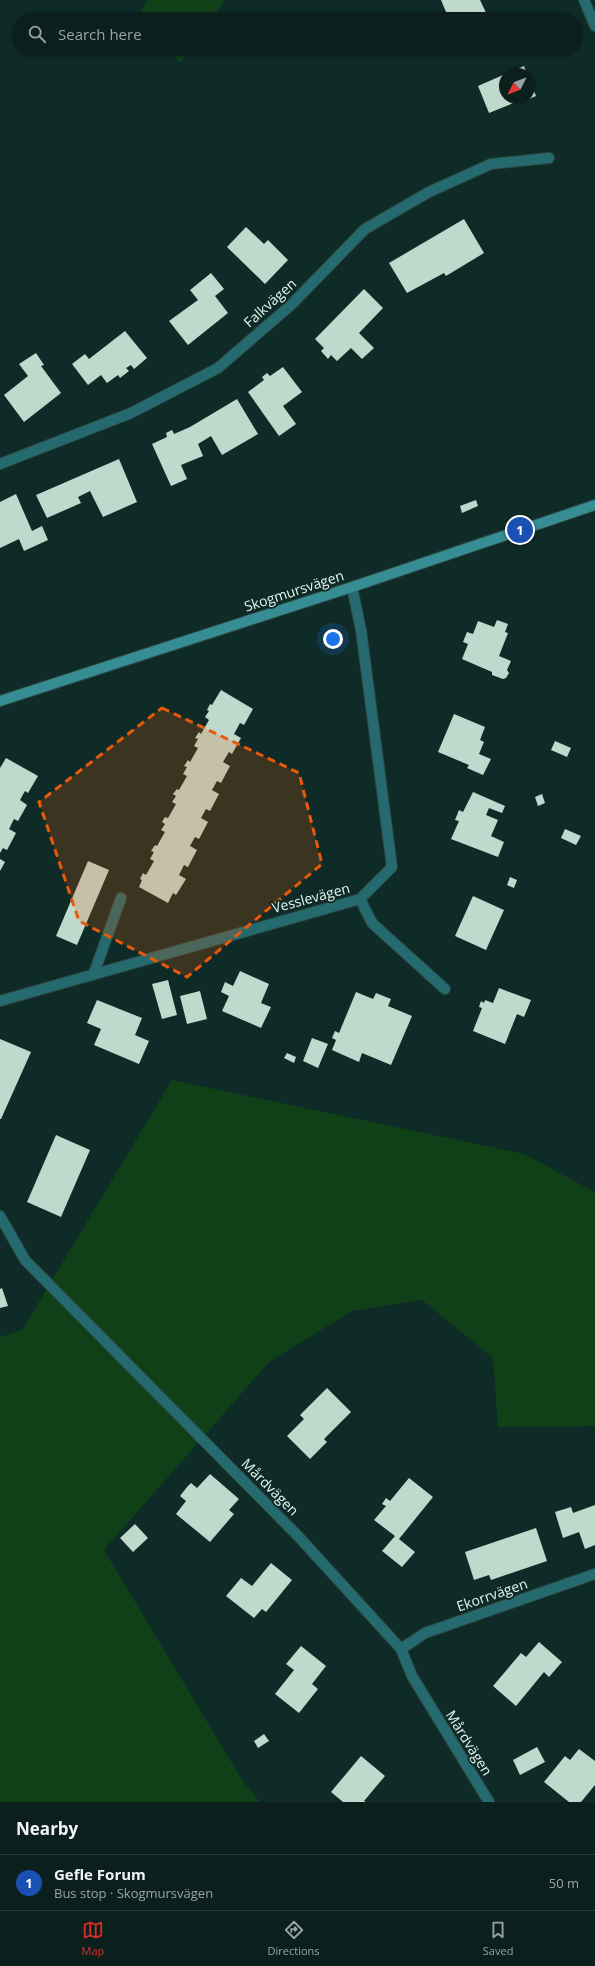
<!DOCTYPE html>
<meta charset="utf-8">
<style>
body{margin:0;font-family:"Open Sans",sans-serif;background:#142826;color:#f1f3f6}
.compass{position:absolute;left:499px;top:68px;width:36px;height:36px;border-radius:50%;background:#0b201d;box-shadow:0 1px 3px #0004;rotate:228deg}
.you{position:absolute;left:333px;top:639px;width:14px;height:14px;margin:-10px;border:3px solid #fff;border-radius:50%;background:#1a73e8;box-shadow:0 0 0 6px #1a73e833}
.badge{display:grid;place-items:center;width:26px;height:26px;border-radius:50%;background:#d93025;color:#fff;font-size:13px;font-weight:700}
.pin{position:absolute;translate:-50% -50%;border:2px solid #fff;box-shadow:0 1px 4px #0006}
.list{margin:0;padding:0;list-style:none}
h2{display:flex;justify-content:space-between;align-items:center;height:52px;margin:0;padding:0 16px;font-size:17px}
h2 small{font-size:13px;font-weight:400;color:#9aa3a4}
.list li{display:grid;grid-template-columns:26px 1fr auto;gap:12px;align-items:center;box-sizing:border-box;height:56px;padding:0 16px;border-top:1px solid #2b3e3b}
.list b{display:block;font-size:15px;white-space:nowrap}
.list p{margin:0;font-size:13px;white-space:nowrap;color:#9aa3a4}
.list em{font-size:13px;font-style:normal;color:#9aa3a4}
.icon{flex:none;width:22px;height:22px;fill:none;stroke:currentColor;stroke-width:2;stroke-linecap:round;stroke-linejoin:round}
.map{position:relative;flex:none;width:595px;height:1802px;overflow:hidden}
.search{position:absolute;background:#0b201d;box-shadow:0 1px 3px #0004;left:12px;right:12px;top:12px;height:44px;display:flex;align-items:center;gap:10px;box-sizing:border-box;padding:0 14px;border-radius:22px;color:#9aa3a4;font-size:15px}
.sheet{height:108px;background:#0b201d}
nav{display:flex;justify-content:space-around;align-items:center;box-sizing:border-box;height:56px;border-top:1px solid #2b3e3b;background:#0b201d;font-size:11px;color:#9aa3a4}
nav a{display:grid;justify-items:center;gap:2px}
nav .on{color:#d93025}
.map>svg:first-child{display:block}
.green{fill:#0f4017}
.building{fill:#bfdacd}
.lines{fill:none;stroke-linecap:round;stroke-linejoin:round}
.lane-casing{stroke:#2d4743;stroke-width:12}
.street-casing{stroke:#2d4743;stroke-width:12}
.secondary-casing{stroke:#2d4743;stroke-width:12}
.lane{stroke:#256a6f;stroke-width:10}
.street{stroke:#256a6f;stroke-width:10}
.secondary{stroke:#378d94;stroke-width:10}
.marked{fill:#e8590c;fill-opacity:0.2;stroke:#e8590c;stroke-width:3;stroke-dasharray:8 5;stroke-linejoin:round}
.labels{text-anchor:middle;stroke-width:4;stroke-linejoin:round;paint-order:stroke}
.street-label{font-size:14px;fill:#e4f4f1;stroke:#0f2b27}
</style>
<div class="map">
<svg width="595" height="1802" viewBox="0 0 595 1802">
<rect width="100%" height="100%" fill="#0f2b27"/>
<path class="green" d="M148,0H225L211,19H135Z
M163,49H190L181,62Z
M172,1080L524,1154L595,1192V1426L498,1427L493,1358L422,1300L352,1311L269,1362L104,1550L242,1780L260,1802H0V1337L22,1330Z"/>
<path class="building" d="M441,0H480L488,17L483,19H449Z
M524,66L527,74H505V98H529V79L536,96L517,104L516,102L489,113L478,86Z
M464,219L484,253L446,276L444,273L407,293L389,263Z
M246,227L264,244L268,240L288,260L265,284L227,247Z
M211,273L224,289L215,296L228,313L188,345L169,321L198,300L190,290Z
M364,289L383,308L359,333L374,348L362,359L351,348L337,361L331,355L328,359L321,351L324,348L315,339Z
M125,331L147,358L134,369L131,365L126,368L129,371L120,378L118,375L107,383L101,375L88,385L72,364L85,354L89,359Z
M36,353L44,365L41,366L61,393L24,422L4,395L28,376L19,364Z
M283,367L302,392L283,406L296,424L279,436L248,392L264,380L262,377L267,373L270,376Z
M237,399L258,434L222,455L211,436L198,444L203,456L181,465L187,479L171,486L152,444L167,437L166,433L172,430L174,434L190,427Z
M119,459L137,502L103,517L90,491L78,497L81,503L47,518L36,495Z
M16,494L32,531L42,526L48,540L24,551L19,539L0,548V502Z
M476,500L478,506L462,513L460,506Z
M497,620L508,624L505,632L508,633L499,656L511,661L507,670L509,673L506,678L503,679L492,675V672L462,659L468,644L463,642L467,632L473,634L478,621L494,627Z
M221,690L253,709L244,725L240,723L234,734L241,738L232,754L229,752L223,762L230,766L221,783L217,781L212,790L219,794L210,811L206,809L201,818L208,822L199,839L195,837L190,846L197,850L188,867L184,865L179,875L186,879L176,895L173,893L168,903L139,887L142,880L140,879L143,873L146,875L154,861L150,859L154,852L151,851L155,845L157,846L165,832L161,830L165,824L162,822L165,817L168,818L176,804L172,802L176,796L173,794L177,789L179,790L187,776L183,774L187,767L184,766L188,760L190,762L198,748L194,746L198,739L195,738L199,732L201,734L209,720L205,717L209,711L207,710L210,704L212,705Z
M454,714L485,727L480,740L484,742L479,754L491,759L483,775L467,768L469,765L438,752Z
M555,741L571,748L567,757L551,750Z
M6,758L38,776L28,793L25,791L20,800L27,805L18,821L14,819L9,829L16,833L7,850L3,848L0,853V768Z
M473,792L505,806L502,813L489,808L486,815L498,820L491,836L504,842L498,857L451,839L459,821L455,820L459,810L463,812Z
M542,794L545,803L538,806L535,797Z
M565,829L581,836L576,845L561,838Z
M0,859L5,862L0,871Z
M88,861L109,870L77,945L56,936Z
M510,877L517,880L514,888L507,885Z
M473,896L504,910L486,950L455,936Z
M240,971L269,984L261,1003L271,1007L261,1028L222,1011L229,996L221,992L225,982L233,986Z
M168,980L177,1015L162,1019L152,984Z
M499,988L531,1000L524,1017L517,1014L505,1044L473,1031L482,1008L479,1007L481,1001L484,1003L485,1000L493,1003Z
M200,991L207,1019L187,1024L180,996Z
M356,992L373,999L376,993L391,999L388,1006L412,1016L391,1065L362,1053L359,1062L332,1050L336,1040L332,1038L335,1031L339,1033Z
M97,1000L142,1018L135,1035L149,1041L139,1064L94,1045L101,1029L87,1023Z
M312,1038L328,1044L318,1068L303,1061Z
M0,1039L31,1052L1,1119H0Z
M287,1053L296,1057L294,1063L284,1058Z
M56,1135L90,1150L61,1217L27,1202Z
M2,1288L8,1306L0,1308V1289Z
M327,1388L351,1412L324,1439L327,1442L310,1459L287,1436L304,1419L300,1415Z
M210,1474L239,1499L229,1510L234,1514L210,1542L176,1514L186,1501L180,1496L187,1487L191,1483L197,1488Z
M409,1478L433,1497L399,1539L415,1552L402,1567L382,1551L395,1536L374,1520L386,1506L382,1504L386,1498L390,1501Z
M595,1505V1545L585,1549L579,1532L563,1538L555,1512L571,1507L573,1513Z
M135,1524L148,1538L133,1552L120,1538Z
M536,1528L547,1561L491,1580L489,1575L474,1580L465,1552Z
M271,1563L292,1580L266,1612L262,1609L254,1618L226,1596L241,1578L252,1586Z
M539,1642L562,1662L549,1677L544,1672L516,1706L493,1686L521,1653L526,1657Z
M301,1646L326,1666L312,1684L318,1689L299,1713L275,1694L294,1670L286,1664Z
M264,1734L269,1741L258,1748L254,1741Z
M537,1747L545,1762L520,1775L513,1760Z
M579,1749L595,1761V1785L581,1802H569L544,1782L565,1756L570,1760Z
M361,1756L385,1776L364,1801L366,1802H343L331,1792Z"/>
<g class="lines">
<defs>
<path id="lane" d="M360,899L372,923L445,989
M94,973L121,898"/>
<path id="street" d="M584,0L595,26
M0,464L131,413L218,368L291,305L365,229L429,192L491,164L549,158
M0,1001L360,899L392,867L361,630L352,587
M0,1216L25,1260L298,1536L401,1649L412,1676L489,1802
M401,1649L425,1633L595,1574"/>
<path id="secondary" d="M0,701L352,587L595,505"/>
</defs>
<use href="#lane" class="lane-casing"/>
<use href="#street" class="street-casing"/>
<use href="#secondary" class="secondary-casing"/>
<use href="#lane" class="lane"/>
<use href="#street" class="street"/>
<use href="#secondary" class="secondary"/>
</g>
<path class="marked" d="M162,708L299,773L322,864L187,977L79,921L39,802Z"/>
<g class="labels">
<g class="street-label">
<text transform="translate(270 303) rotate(-42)" y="5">Falkvägen</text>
<text transform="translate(294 591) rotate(-18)" y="5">Skogmursvägen</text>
<text transform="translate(311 898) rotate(-15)" y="5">Vesslevägen</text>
<text transform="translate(270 1487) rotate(45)" y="5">Mårdvägen</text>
<text transform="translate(492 1595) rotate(-19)" y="5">Ekorrvägen</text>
<text transform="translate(469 1743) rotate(58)" y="5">Mårdvägen</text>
</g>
</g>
</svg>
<svg class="compass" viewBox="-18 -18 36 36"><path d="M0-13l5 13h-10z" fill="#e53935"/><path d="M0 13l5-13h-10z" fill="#9aa3a4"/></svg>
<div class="you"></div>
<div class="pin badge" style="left:520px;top:530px;background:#1a4fb4">1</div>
<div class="search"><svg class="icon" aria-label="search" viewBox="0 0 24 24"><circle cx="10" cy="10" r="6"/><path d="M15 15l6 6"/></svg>Search here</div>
</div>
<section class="sheet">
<h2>Nearby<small></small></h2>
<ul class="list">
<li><span class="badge" style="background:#1a4fb4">1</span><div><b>Gefle Forum</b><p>Bus stop · Skogmursvägen</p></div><em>50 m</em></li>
</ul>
</section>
<nav>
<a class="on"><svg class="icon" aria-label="map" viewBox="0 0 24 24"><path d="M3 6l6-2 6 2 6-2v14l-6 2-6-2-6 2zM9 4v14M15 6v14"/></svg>Map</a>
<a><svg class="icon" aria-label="directions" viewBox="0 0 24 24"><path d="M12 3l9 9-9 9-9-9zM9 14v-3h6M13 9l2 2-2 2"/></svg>Directions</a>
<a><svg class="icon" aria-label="saved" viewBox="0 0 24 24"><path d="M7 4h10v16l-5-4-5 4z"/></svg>Saved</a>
</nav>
